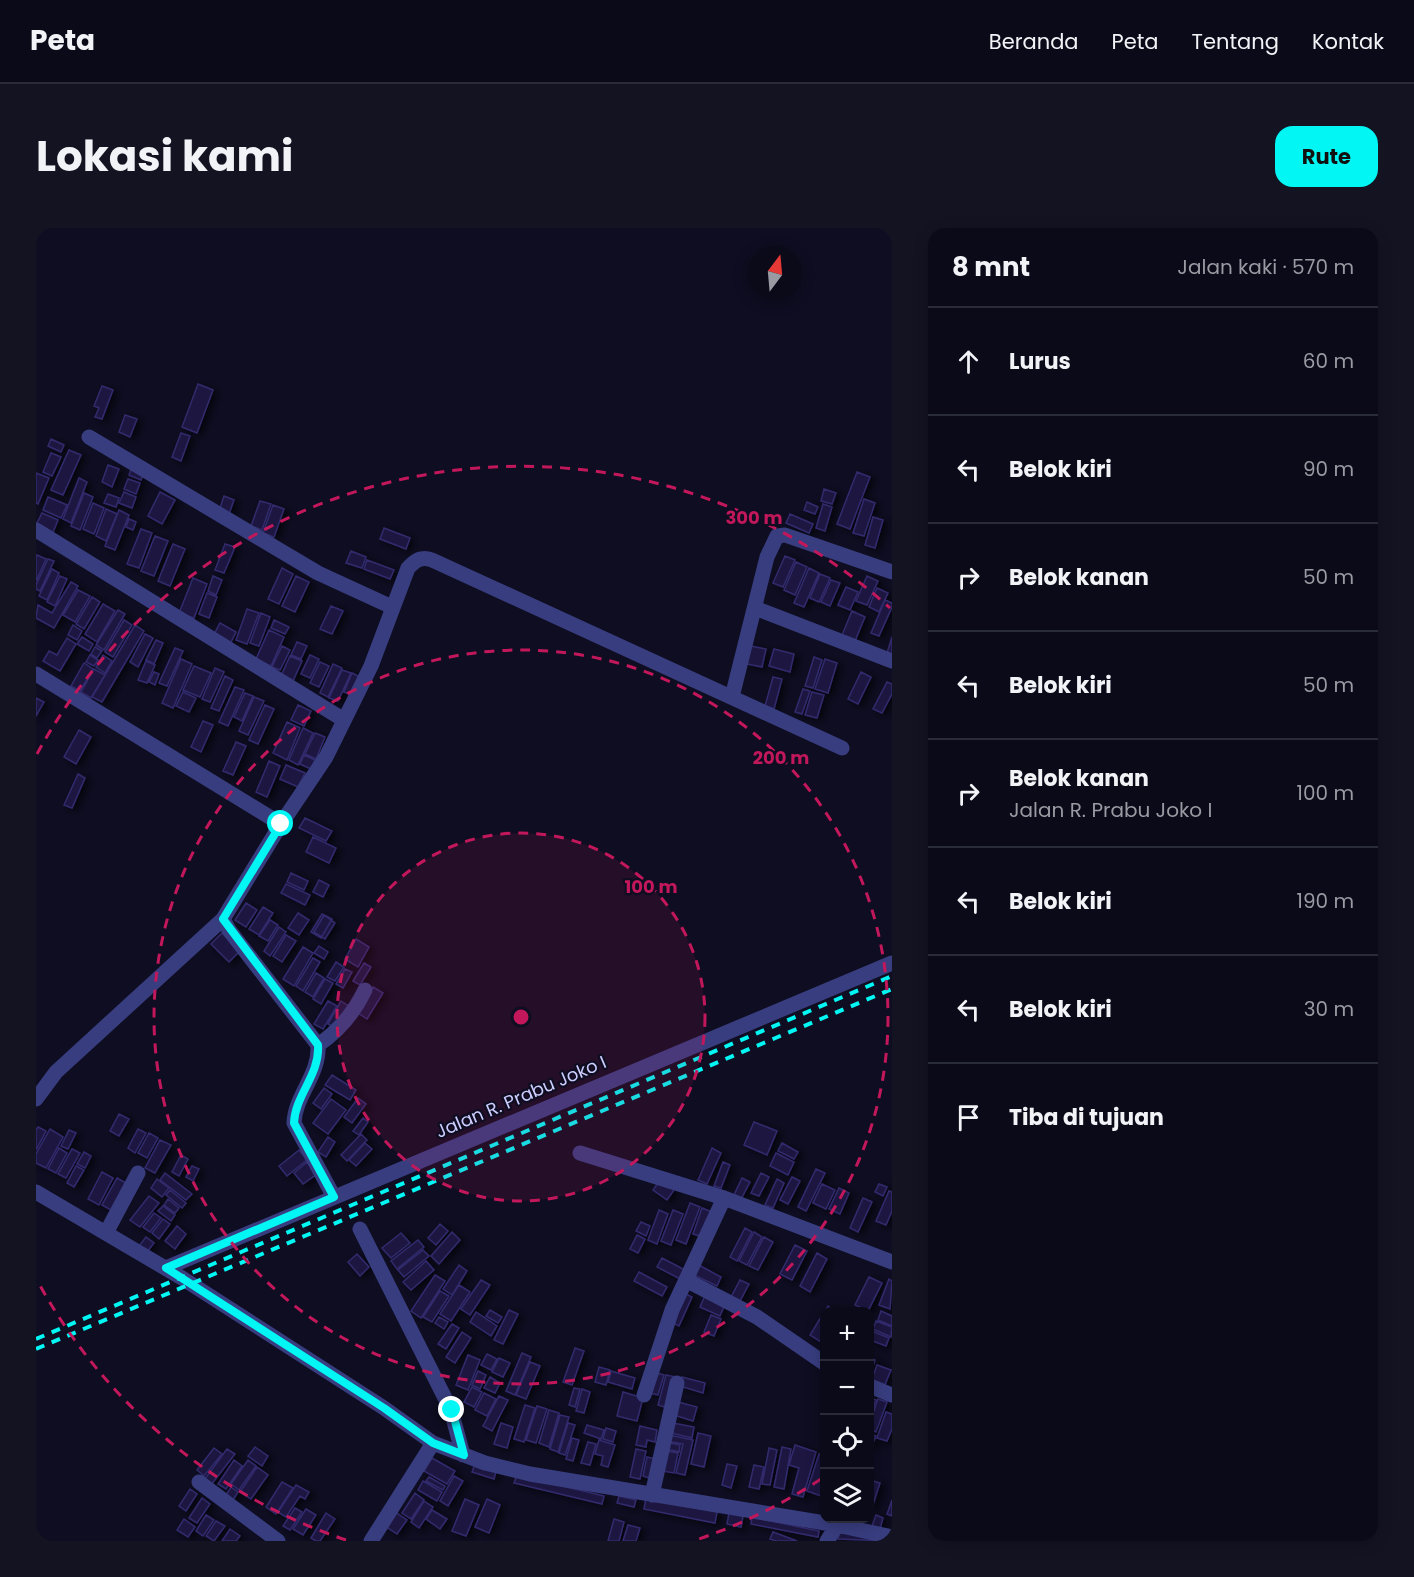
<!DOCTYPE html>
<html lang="id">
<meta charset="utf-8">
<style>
body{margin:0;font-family:Poppins,sans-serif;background:#131322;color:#f1f3f6}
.controls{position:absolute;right:18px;bottom:18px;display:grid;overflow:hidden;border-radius:12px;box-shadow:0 3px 15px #0003}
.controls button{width:54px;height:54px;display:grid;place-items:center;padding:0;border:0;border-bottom:2px solid #2a2b38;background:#0a0a19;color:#f1f3f6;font:30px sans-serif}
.compass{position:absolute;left:712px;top:18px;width:54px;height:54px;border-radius:50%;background:#0a0a19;box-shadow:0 3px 15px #0003;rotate:16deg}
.stop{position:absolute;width:18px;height:18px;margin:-14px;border:4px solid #02f6f4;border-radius:50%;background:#fff}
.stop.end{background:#02f6f4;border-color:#fff;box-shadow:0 2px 6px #0008}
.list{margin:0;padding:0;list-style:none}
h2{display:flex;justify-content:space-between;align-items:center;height:78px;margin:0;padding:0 24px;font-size:26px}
h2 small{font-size:20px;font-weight:400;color:#999aa2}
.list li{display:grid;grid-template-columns:39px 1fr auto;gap:18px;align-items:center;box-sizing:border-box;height:108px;padding:0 24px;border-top:2px solid #2a2b38}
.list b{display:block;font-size:22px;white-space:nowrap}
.list p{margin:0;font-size:20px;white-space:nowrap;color:#999aa2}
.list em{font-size:20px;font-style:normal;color:#999aa2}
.icon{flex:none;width:33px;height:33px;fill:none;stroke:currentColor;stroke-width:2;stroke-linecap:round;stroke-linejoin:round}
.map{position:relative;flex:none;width:856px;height:1313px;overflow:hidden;border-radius:18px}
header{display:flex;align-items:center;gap:36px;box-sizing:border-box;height:84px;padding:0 30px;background:#0a0a19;border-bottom:2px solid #2a2b38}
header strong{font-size:28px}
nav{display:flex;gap:33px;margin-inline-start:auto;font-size:21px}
.intro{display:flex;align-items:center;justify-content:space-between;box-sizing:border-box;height:144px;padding:0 36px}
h1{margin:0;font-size:42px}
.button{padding:15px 27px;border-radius:18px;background:#02f6f4;color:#111;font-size:21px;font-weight:700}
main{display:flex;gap:36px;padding:0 36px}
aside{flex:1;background:#0a0a19;border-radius:18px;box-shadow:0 3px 15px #0003}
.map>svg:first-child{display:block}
.building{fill:#1d1941;stroke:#312b6d;stroke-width:1.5;filter:url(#shadow)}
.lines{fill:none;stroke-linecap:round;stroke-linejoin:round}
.minor{stroke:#383d7f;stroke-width:15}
.rail{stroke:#02f6f4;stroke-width:4;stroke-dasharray:9 8;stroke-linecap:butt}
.route{stroke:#02f6f4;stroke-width:8}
.ring{fill:none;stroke:#c2185b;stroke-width:3;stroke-dasharray:10 8}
.labels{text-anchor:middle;stroke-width:4.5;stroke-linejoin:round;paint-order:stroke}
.street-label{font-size:18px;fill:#cdcdff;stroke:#0e0d21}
.centre{fill:#c2185b;stroke:#0e0d21;stroke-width:3}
.ring-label{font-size:18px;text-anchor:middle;font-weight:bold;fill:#c2185b;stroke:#0e0d21;stroke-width:4.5;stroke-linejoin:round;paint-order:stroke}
</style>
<header>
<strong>Peta</strong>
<nav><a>Beranda</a><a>Peta</a><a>Tentang</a><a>Kontak</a></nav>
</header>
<div class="intro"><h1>Lokasi kami</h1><a class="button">Rute</a></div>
<main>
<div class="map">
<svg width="856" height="1313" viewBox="0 0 856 1313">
<defs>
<filter id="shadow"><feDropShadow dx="4.5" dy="2.5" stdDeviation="3" flood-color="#0009"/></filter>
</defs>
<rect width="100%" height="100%" fill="#0e0d21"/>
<path class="building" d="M162,156L177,162L161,205L146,199Z
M66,158L77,162L66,191L59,189L63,180L58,178Z
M89,187L101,191L94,209L83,204Z
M145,205L154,208L145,233L136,229Z
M15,211L28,217L25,224L12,218Z
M33,222L45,227L27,267L15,262Z
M15,225L25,229L16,248L7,244Z
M72,237L83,241L76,259L66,254Z
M96,239L108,244L105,252L93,247Z
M821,244L834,249L814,301L801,296Z
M0,245L13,250L2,276L0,275Z
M43,250L51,254L35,295L27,291Z
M92,251L104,255L100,266L88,261Z
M788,261L800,265L796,276L785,273Z
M88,264L100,269L96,280L83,275Z
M124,264L139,272L126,296L112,288Z
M48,265L57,269L44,302L35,298Z
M72,266L83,270L80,279L68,275Z
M188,268L198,272L193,286L183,283Z
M12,269L31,277L25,290L7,282Z
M828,271L839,275L828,308L817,305Z
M224,273L235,276L226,302L215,298Z
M771,274L782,279L779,286L768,282Z
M57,275L68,280L58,306L47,301Z
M787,276L796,279L789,303L780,300Z
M237,277L248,281L238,309L227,305Z
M70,281L81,286L70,313L60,308Z
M83,282L93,287L79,322L69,318Z
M6,285L22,292L16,307L0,297Z
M754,286L777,296L773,305L750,295Z
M837,289L847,292L839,320L829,317Z
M93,291L100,294L97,302L90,299Z
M348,300L374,310L370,321L344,311Z
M105,301L116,305L103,340L91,336Z
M119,308L132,313L118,348L105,343Z
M137,316L149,321L134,358L122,353Z
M189,316L199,319L188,345L179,342Z
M315,323L330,329L326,340L310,335Z
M1,327L10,331L0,353V329Z
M749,328L759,332L747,359L737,355Z
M12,331L18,333L4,363L0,361V357Z
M331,332L358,342L354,351L328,341Z
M760,334L771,339L759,367L748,362Z
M246,340L257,346L243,376L232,371Z
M773,340L783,345L768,379L758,375Z
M16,341L23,345L11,372L3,368Z
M784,346L794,350L783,374L774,370Z
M24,348L31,351L19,378L11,374Z
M177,348L186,352L180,367L172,363Z
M260,348L273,354L259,384L246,378Z
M831,348L842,353L831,377L820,373Z
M157,350L171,356L158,390L143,385Z
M795,352L804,355L794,378L785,374Z
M35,354L42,358L18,400L0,390L2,377L16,385Z
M810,359L822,364L814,382L802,377Z
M841,360L852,365L843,384L833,379Z
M42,362L54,368L39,394L27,387Z
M171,365L181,369L173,390L163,386Z
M56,369L64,374L48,401L40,396Z
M849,372L856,375V379L843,408L835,405Z
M67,376L79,383L61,414L49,406Z
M295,378L307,383L296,406L284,401Z
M211,381L223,385L211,416L200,412Z
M82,382L89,386L68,422L60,417Z
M816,383L829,389L819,413L806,407Z
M225,385L234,389L223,418L214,415Z
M88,392L96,397L77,429L69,424Z
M238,392L253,399L249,406L235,400Z
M184,395L200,404L194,416L177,408Z
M37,397L46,403L41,412L32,407Z
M99,397L108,403L66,474L56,469Z
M233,402L248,409L235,438L220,431Z
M109,406L117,410L102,439L94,434Z
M46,409L57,416L53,423L41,416Z
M856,409V426L851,425Z
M31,410L40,416L24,443L7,433L13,423L21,427Z
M120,412L127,415L118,436L110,432Z
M261,414L271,418L265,431L255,427Z
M246,418L254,422L244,442L236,439Z
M715,418L730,421L726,439L711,436Z
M59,419L66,423L61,430L55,426Z
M139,420L147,423L131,458L123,455Z
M738,421L758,426L754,444L733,438Z
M54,427L62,432L58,438L50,434Z
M67,427L76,433L69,445L60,439Z
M274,427L283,431L274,450L265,446Z
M254,428L266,433L257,453L245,448Z
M778,429L786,432L777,460L769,458Z
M145,431L156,436L137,480L126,475Z
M789,431L801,435L792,465L779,461Z
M110,433L119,437L111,455L102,452Z
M284,434L293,438L283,459L274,455Z
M48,435L57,441L44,463L35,458Z
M297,436L306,440L292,469L284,465Z
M158,438L175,445L164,469L147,462Z
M179,440L188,444L174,474L166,471Z
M58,441L69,447L55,470L45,464Z
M306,442L315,445L302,473L293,470Z
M118,444L123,446L119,457L113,454Z
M825,444L835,449L822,476L812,471Z
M316,445L324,449L316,467L308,464Z
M189,448L197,452L183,483L175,480Z
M737,449L746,451L738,481L729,478Z
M851,454L856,456V466L846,485L837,481Z
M199,459L208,462L192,498L183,494Z
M767,461L774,463L766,486L759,484Z
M147,464L160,470L153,484L140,478Z
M776,464L788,467L781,490L769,487Z
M209,465L217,468L206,493L198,489Z
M218,469L228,473L212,507L203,503Z
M0,470L8,474L0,488Z
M229,477L238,481L222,516L213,512Z
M262,477L275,483L268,498L255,492Z
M167,493L177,497L165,524L155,519Z
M251,494L264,500L251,532L237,525Z
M267,500L277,505L262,537L253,532Z
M43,502L55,509L40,536L28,529Z
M279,505L289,509L280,531L269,526Z
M200,514L210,518L197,547L187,543Z
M268,527L279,532L275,541L264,536Z
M233,533L244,538L231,569L220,564Z
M250,537L269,545L262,559L244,551Z
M42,546L49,550L36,580L28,577Z
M269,590L296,603L290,613L263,600Z
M277,609L300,620L293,635L270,624Z
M255,645L272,653L268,662L251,654Z
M283,652L293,657L287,669L277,664Z
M250,656L274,667L269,677L245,665Z
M210,675L221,682L210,699L199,692Z
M227,679L237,685L223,707L213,701Z
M262,685L273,692L263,707L252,700Z
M286,686L296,691L285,710L275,704Z
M288,687L299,695L289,711L278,704Z
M234,692L242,697L232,713L223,708Z
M243,699L250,704L234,728L228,723Z
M186,705L204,723L193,734L175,716Z
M250,707L260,713L246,734L237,728Z
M320,711L333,719L322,739L309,731Z
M283,718L292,724L288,731L278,725Z
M267,719L277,725L258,758L247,751Z
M277,730L284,734L267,763L260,758Z
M300,734L308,739L299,753L291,749Z
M328,735L335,739L324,757L317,753Z
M309,741L316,744L307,760L300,756Z
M280,745L288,750L277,769L269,764Z
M289,751L297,755L285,776L277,771Z
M337,759L347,765L331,791L322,785Z
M292,773L301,778L287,801L278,796Z
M305,773L314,779L301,801L292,796Z
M296,847L320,862L314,872L289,857Z
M288,860L296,866L285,881L277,875Z
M322,870L330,876L316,895L308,889Z
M295,871L310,882L292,906L277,895Z
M83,886L93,891L83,908L74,903Z
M327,890L332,894L323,907L317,903Z
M718,894L741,903L731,927L708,917Z
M2,899L10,903L0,922V902Z
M14,901L27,909L10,940L0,935V926Z
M102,901L110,905L99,925L92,920Z
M33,902L40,905L32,921L25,918Z
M113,905L122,910L111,930L102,925Z
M325,906L331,912L311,933L305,927Z
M292,909L299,914L290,929L282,924Z
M124,912L135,917L119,945L109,940Z
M329,915L336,921L320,938L313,932Z
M746,915L762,924L758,931L742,923Z
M23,920L31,925L20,945L12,941Z
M676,920L685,925L671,956L662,952Z
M36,921L44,925L30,950L22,946Z
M263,922L271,932L251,948L243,938Z
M48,924L55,928L49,940L41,936Z
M740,925L758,934L752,947L734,938Z
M145,927L152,931L143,948L136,944Z
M271,934L281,946L267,956L258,945Z
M687,934L694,937L685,960L678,958Z
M40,938L48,942L38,959L31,955Z
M156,938L163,941L157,953L150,949Z
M780,941L789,945L770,983L762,979Z
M66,944L77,950L63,977L52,971Z
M129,945L156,966L150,972L124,952Z
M725,945L733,949L723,968L715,965Z
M756,949L764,953L752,976L744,972Z
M81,950L90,955L75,982L66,977Z
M706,950L714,954L704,973L697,969Z
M121,951L133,960L126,969L115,960Z
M741,951L748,955L737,980L729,977Z
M624,952L638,962L631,972L617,962Z
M786,956L799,962L790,981L777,975Z
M843,956L851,959L847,968L839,964Z
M803,960L813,965L804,986L793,981Z
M134,962L150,975L146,980L130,967Z
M853,963L856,964V983L850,997L840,993Z
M113,968L123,975L104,999L94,992Z
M827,970L836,974L822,1004L814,1000Z
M132,971L143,980L139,985L128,977Z
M654,975L664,979L650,1016L640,1012Z
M127,978L139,987L135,993L122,983Z
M666,980L676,984L667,1009L657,1006Z
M623,982L632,986L621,1016L612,1012Z
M637,982L647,986L635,1017L625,1013Z
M118,985L125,990L114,1004L107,999Z
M127,991L134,996L123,1011L116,1005Z
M605,994L614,998L610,1008L600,1003Z
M404,996L412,1003L400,1017L392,1010Z
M141,998L150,1006L139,1021L129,1013Z
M709,1000L716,1004L701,1033L694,1029Z
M416,1004L424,1012L403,1036L395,1028Z
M718,1004L726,1009L711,1037L703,1033Z
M365,1005L374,1015L355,1030L346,1020Z
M601,1007L609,1011L602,1025L594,1021Z
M110,1009L118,1015L111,1024L103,1018Z
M728,1009L737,1014L722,1042L713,1038Z
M382,1012L388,1019L361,1041L355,1033Z
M759,1017L771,1023L756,1052L744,1046Z
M387,1022L393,1028L368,1049L362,1042Z
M781,1025L791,1031L774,1064L764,1058Z
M321,1026L333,1039L324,1048L312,1034Z
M626,1030L651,1043L646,1052L621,1039Z
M390,1033L398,1042L375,1062L367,1054Z
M661,1036L685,1049L681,1058L656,1046Z
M423,1037L431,1043L416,1067L407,1061Z
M603,1044L631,1059L626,1068L598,1053Z
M399,1047L409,1053L385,1090L375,1083Z
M833,1049L846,1055L832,1083L819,1077Z
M853,1051L856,1053L854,1081L843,1077Z
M445,1052L454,1057L434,1087L425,1081Z
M704,1052L713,1056L703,1075L694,1071Z
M423,1057L434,1064L415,1093L404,1086Z
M404,1063L413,1068L396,1094L387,1089Z
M648,1065L656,1069L643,1098L635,1094Z
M670,1065L690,1074L684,1088L664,1079Z
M792,1078L801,1084H789Z
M454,1082L466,1089L462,1095L450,1088Z
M473,1082L482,1086L467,1116L458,1112Z
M845,1083L856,1088V1098L842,1092Z
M440,1084L461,1098L455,1108L434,1094Z
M788,1084V1108L785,1114L774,1107Z
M675,1087L685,1091L678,1108L668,1104Z
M403,1089L412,1094L408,1101L399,1095Z
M840,1093L856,1099L855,1109L837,1101Z
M416,1096L423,1100L410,1121L402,1116Z
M836,1103L853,1110L850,1118L834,1112Z
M426,1104L435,1110L419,1135L410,1129Z
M539,1120L548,1123L536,1157L527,1154Z
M486,1125L495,1129L479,1167L470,1163Z
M451,1126L461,1131L455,1142L445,1137Z
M432,1127L444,1132L432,1162L420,1157Z
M834,1129L839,1132L834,1147Z
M463,1130L474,1135L467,1149L456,1144Z
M494,1134L504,1138L490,1171L480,1167Z
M841,1137L855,1142L848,1159L835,1154Z
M563,1139L574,1142L570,1157L559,1154Z
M442,1143L450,1147L444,1161L436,1157Z
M575,1143L599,1150L596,1161L572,1154Z
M618,1144L628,1147L622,1167L612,1165Z
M630,1147L640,1149L632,1180L622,1177Z
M454,1149L464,1155L459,1165L448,1160Z
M646,1149L669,1155L667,1165L644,1158Z
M436,1159L446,1164L438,1179L428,1174Z
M538,1160L544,1161L539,1179L533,1177Z
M546,1161L554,1164L548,1185L540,1183Z
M587,1164L607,1170L601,1193L581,1188Z
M448,1165L460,1171L451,1188L439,1182Z
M463,1168L472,1172L456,1203L447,1198Z
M834,1170L840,1172L834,1189Z
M842,1171L851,1174L840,1204L834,1201V1194Z
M642,1174L661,1179L657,1193L638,1187Z
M489,1177L499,1180L488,1214L478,1211Z
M501,1178L511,1181L500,1215L490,1212Z
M513,1182L523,1185L513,1219L503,1215Z
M850,1184L856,1186V1201L851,1213L841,1210Z
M524,1187L533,1189L522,1224L514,1221Z
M465,1195L477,1199L471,1220L458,1216Z
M532,1195L539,1197L529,1227L523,1225Z
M637,1195L658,1199L656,1210L635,1205Z
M551,1197L568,1202L565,1211L548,1205Z
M604,1198L621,1202L619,1214L611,1212L610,1219L600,1217Z
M570,1200L580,1203L577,1214L567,1211Z
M662,1205L675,1208L668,1239L655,1236Z
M834,1206L840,1208L834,1222Z
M633,1207L657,1212L649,1247L640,1245L647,1216L631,1213Z
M536,1210L543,1212L537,1233L530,1231Z
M563,1212L579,1217L572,1239L565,1237L567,1228L559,1226Z
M552,1214L560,1216L554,1237L545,1235Z
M629,1214L644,1217L643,1224L627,1220Z
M759,1217L780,1224L767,1269L756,1266L763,1240L753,1237Z
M219,1219L232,1228L226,1238L212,1228Z
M746,1219L755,1221L748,1261L738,1259Z
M178,1220L186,1226L168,1248L161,1242Z
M733,1220L741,1222L734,1257L726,1256Z
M191,1221L199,1226L175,1257L168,1252Z
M600,1221L610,1223L604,1251L594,1249Z
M631,1223L642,1225L638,1245L626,1243Z
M783,1226L788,1227V1269L771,1263Z
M611,1229L620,1231L616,1251L607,1248Z
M396,1230L419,1243L411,1256L388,1243Z
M198,1232L206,1238L190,1261L182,1256Z
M212,1232L220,1238L203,1262L195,1256Z
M439,1236L460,1243L458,1251L436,1244Z
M691,1236L701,1238L695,1260L686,1257Z
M718,1237L728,1239L723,1261L713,1259Z
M221,1239L232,1247L215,1271L204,1264Z
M481,1247L568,1268L566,1276L478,1255Z
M418,1248L427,1253L412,1278L404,1273Z
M393,1249L409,1258L407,1262L390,1253Z
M834,1252L844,1255L835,1283H834Z
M387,1253L406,1264L401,1273L382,1262Z
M246,1254L257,1260L240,1286L230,1279Z
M260,1257L273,1264L269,1271L264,1268L250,1289L242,1284Z
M195,1259L202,1264L194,1277L187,1272Z
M154,1261L161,1266L150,1283L143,1278Z
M379,1265L388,1272L375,1291L366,1285Z
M583,1268L600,1272L598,1279L581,1275Z
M166,1270L174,1276L161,1295L153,1290Z
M610,1270L681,1284L679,1295L608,1281Z
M429,1271L443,1277L430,1308L416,1303Z
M451,1271L464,1277L453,1305L439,1299Z
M856,1272V1288L851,1286Z
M388,1273L397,1279L383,1300L375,1294Z
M259,1280L266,1284L254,1302L247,1298Z
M270,1281L280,1287L267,1307L257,1301Z
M396,1282L411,1291L404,1301L390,1291Z
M359,1284L371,1292L361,1306L349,1298Z
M290,1285L299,1291L284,1313H280L275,1310Z
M693,1285L707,1288L705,1299L691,1296Z
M170,1287L178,1292L167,1308L160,1303Z
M840,1287L847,1290L844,1301L836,1298Z
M716,1289L783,1303L782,1309L715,1296Z
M148,1291L159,1299L152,1309L141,1302Z
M578,1291L588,1294L583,1313H572Z
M180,1293L189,1298L178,1313L170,1308Z
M592,1297L604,1300L600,1313H587Z
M194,1301L204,1308L200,1313H186Z
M804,1303L856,1313L802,1311Z
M737,1304L761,1313H740L734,1311Z"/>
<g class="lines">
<path class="minor" d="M53,209L282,345L356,379
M0,302L308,492
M719,380L856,433
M0,446L245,596
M696,469L731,329L741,308L749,307L856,344
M282,817C304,802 318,785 329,762
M0,871L20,844L187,691
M544,925L688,970L856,1034
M0,964L146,1050L348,1180L397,1215L449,1235L494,1246L801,1297L856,1309
M298,969L258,895C259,867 284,847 282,817L193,702L187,691L245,596L290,529L335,438L372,340C380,332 385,328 396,332L806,520
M324,1001L415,1182L427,1227
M70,1005L102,945
M130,1040L856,735
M650,1052L721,1089L788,1135
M834,1158L856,1167
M608,1167L636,1082L688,970
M163,1254L242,1313
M616,1267L641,1155
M335,1313L397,1215
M791,1313L801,1297"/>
<path class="rail" d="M0,1111L856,748
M0,1121L856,761"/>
</g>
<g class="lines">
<path class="route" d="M245,596L187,691L282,817C284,847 259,867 258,895L298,969L130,1040L348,1180L397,1215L428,1227L416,1182"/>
</g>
<circle cx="485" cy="789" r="184" fill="#c2185b" fill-opacity=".12"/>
<g class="ring">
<circle cx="485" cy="789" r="184"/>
<circle cx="485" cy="789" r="367"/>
<path d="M785 1251A551 551 0 0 1 660 1312M310 1312A551 551 0 0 1 1 1052M1 526A551 551 0 0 1 854 380"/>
</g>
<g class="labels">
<g class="street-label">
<text transform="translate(485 869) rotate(-23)" y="6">Jalan R. Prabu Joko I</text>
</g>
</g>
<circle cx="485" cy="789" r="9" class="centre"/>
<g class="ring-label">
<text x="718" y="296">300 m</text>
<text x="745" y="536">200 m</text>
<text x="615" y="665">100 m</text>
</g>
</svg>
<div class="controls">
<button>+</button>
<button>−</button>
<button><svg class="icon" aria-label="locate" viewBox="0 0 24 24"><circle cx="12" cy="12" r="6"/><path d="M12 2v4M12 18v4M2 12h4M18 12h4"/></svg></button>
<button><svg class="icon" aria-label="layers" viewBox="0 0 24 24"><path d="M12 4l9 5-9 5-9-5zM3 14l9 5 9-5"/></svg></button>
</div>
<svg class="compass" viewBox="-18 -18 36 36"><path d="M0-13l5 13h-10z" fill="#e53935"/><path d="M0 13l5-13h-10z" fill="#999aa2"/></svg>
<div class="stop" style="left:245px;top:596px"></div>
<div class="stop end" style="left:416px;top:1182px"></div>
</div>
<aside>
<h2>8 mnt<small>Jalan kaki · 570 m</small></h2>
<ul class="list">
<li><svg class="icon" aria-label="ahead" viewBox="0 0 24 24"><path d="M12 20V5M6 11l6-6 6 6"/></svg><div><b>Lurus</b></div><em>60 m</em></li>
<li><svg class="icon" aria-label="left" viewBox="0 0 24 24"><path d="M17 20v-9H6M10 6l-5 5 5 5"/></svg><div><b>Belok kiri</b></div><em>90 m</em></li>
<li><svg class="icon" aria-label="right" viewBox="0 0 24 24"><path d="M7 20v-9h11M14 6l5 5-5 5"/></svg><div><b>Belok kanan</b></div><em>50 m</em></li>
<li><svg class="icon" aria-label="left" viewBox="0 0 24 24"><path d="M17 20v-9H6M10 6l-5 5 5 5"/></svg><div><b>Belok kiri</b></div><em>50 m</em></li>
<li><svg class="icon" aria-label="right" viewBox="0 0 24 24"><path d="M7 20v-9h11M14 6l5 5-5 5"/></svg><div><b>Belok kanan</b><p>Jalan R. Prabu Joko I</p></div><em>100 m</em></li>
<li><svg class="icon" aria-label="left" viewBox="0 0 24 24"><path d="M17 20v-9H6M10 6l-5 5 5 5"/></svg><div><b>Belok kiri</b></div><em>190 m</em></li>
<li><svg class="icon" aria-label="left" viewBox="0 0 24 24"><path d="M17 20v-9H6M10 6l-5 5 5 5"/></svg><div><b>Belok kiri</b></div><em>30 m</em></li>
<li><svg class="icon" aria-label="arrive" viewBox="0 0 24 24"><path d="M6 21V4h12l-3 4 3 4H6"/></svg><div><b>Tiba di tujuan</b></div></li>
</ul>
</aside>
</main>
